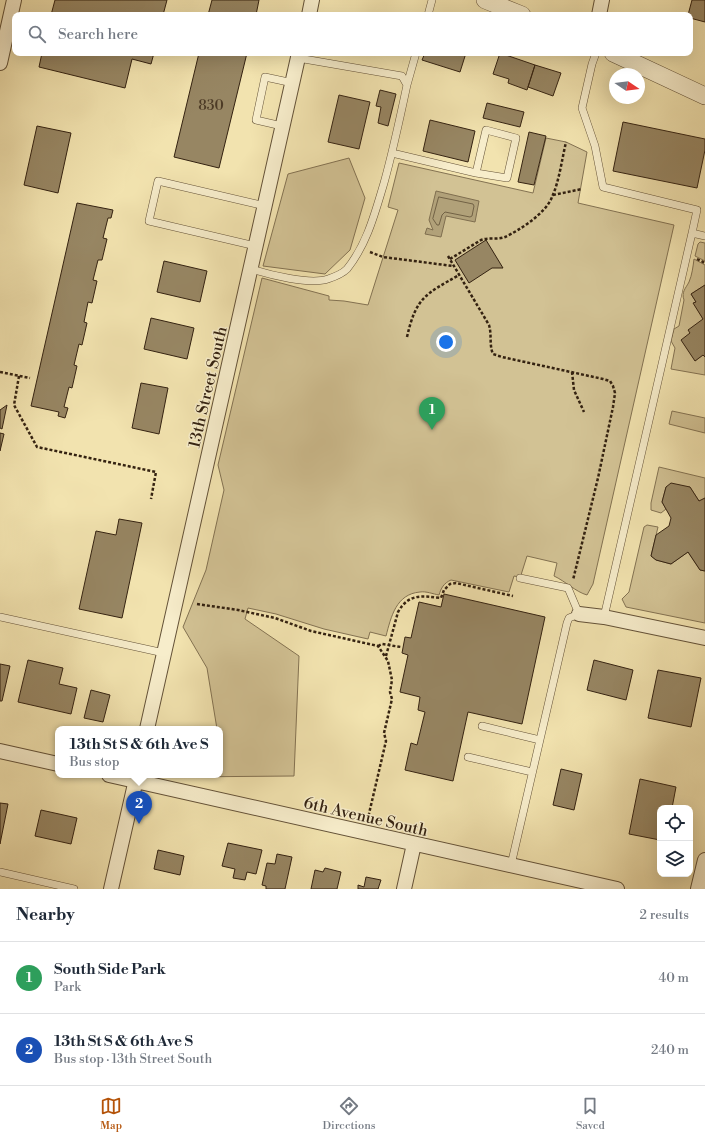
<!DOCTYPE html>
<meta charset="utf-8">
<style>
body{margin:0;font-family:"Libre Bodoni",serif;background:#f6f6f7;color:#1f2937}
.controls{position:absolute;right:12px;bottom:12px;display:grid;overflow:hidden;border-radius:8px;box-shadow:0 4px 16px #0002}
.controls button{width:36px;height:36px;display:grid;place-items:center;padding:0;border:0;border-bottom:1px solid #e0e1e3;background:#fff;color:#1f2937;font:20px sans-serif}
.compass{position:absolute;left:609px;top:68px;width:36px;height:36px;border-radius:50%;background:#fff;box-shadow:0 4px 16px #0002;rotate:103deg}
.you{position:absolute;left:446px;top:342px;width:14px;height:14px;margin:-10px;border:3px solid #fff;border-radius:50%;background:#1a73e8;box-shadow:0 0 0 6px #1a73e833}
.badge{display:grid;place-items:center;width:26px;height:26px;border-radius:50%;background:#b45309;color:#fff;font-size:13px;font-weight:700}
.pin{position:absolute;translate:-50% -33px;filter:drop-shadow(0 1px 2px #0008)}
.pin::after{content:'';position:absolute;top:21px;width:14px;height:12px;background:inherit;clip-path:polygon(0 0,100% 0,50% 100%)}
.popup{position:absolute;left:55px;top:726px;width:168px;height:52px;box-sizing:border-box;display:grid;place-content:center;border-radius:8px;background:#fff;filter:drop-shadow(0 1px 3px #0005);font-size:13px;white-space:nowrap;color:#747a83}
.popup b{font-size:15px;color:#1f2937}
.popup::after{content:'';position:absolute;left:50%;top:100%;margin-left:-8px;border:8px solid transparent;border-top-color:#fff}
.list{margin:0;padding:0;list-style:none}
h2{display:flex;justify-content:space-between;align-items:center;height:52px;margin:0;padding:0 16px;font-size:17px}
h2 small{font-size:13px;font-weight:400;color:#747a83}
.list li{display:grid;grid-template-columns:26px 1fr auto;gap:12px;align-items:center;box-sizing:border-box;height:72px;padding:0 16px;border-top:1px solid #e0e1e3}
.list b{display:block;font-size:15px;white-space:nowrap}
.list p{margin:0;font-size:13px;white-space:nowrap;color:#747a83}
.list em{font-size:13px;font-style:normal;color:#747a83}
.icon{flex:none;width:22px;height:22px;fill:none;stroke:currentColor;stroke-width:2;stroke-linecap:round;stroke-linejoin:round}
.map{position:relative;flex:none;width:705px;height:889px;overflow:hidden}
.search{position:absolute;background:#fff;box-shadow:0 4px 16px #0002;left:12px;right:12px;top:12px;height:44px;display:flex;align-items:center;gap:10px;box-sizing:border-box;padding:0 14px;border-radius:8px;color:#747a83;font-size:15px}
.sheet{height:196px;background:#fff}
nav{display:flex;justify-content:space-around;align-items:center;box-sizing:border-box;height:56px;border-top:1px solid #e0e1e3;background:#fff;font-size:11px;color:#747a83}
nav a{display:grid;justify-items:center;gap:2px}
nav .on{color:#b45309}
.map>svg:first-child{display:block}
.green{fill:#d2c294;stroke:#837252}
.water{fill:#b1a179;stroke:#7f6e4f}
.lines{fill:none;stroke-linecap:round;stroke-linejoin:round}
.shore{stroke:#726245;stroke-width:1}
.building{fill:#978663;stroke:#342211}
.service-casing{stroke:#645238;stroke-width:8}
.minor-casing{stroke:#645238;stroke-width:16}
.tertiary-casing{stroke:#645238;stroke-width:18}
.path{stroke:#342211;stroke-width:2.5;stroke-dasharray:3 2;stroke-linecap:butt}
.service{stroke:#f7edcb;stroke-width:7}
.minor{stroke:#f7edcb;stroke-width:14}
.tertiary{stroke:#f7edcb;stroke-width:17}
.labels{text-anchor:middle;stroke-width:3;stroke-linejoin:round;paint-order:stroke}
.number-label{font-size:14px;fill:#4d3b26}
.street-label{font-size:16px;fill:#342211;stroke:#f7edcb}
</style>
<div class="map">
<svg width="705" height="889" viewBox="0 0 705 889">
<rect width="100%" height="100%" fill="#f2e3af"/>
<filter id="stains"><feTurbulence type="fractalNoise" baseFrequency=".005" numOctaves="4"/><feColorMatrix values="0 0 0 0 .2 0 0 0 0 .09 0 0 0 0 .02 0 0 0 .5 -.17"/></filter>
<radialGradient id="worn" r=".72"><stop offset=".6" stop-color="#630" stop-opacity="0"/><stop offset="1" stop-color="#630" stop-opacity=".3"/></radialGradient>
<path class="green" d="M546,138L566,142L587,152L578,203L674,225L593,584L587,595C576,592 565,581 554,576L557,563L527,556L521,575L519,577L514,576L509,592L451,580C444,583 441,588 439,595C433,594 426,591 420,592C396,594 391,617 386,636L370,632L368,639L324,629L276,614L248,608L245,619L299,656L294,776L180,777V775H220V729H217L207,668L183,627L206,570L224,490L218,465L262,278L329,296V300L344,301L368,305L398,210L388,207L399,163L533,193Z
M349,158L365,198L350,250L325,274L263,266L288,174Z
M700,242L705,243V261L695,256L698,244Z
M694,259L705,265V285L691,294L696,302L694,303L703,319L690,333L695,361L703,355L705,357V375L671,369L675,348L671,341L674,329L679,326L684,300C681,292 686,288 689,282C692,275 693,267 694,259Z
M672,411L705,418V433L669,424Z
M659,467L705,478V498L699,501L690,487H666L662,502L666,509L661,513L651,510V503Z
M647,525L658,527L651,556L656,560L671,564L688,552L700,570L705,571V623L626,607L622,599L629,592L644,527Z"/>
<path class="water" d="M436,191L479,201L475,222L446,216L441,237L425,234L427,228L433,230L429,220Z"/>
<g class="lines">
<path class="shore" d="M439,197L473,204L474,206L472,216L470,217L445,212L442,215L439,225H437L433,219Z"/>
</g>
<path class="building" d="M55,0H167L163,15H51Z
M212,0H259L256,15H208Z
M692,0H705V22L690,18V15H688Z
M42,53H154L151,64L132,59L125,88L39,67Z
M199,53H247L219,168L174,157Z
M425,53H466L460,72L422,60Z
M500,53L535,65L527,90L508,83L509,79L493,74Z
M535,65L561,73L553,96L528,87Z
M380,90L396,94L388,126L378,123L381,107L376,106Z
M339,95L370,102L359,149L328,142Z
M487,103L524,112L520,127L483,118Z
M430,120L475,131L468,162L423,151Z
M623,122L705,139V150L697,188L613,171Z
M37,126L71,133L58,193L24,185Z
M529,132L546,136L534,185L518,182Z
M77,203L113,210L111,218H108L103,238L107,239L102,260H98L93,280L97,281L92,303L88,302L84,322L87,323L82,345L79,344L74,365L77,366L72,388L69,387L64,407L68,408L65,418L58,416L59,412L31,406Z
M486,240L503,268H492L469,283L455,260Z
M164,261L207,271L200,302L157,292Z
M705,285V357L703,355L695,361L681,340L690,333L688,330L703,319L693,303L696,302L691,294Z
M151,318L194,328L187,359L144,349Z
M141,383L168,388L159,434L132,428Z
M7,405L2,429L0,428V410Z
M0,433L4,434L0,451Z
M671,483L690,487L699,501L705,498V571L700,570L688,552L671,564L656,560L651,556L656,535L669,526L671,518L662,502L666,487Z
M119,519L142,523L122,618L79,609L96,531L116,535Z
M444,594L545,617L522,724L468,712L453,781L405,770L411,743L417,745L425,712L418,710L420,697L400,692L408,655L402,653L405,637L411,638L419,602L441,607Z
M28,660L63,668L59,684L77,688L71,714L18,702Z
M594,660L633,670L626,700L587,690Z
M0,664L10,666L2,701H0Z
M658,670L701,678L691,727L648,718Z
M91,690L110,695L103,722L84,718Z
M561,769L582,774L574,810L553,805Z
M640,779L676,787L672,808H660V840L629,834Z
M0,803L8,804L0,844Z
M41,810L77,818L71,844L35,836Z
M228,843L262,850L256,874L247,872L245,880L233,878L235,869L222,866Z
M158,850L184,856L180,875L154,869Z
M277,854L292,857L285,889H266V886L262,885L267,863L275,864Z
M325,868L341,872L337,889H311L315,870L323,872Z
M366,877L381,880L378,889H358V885L364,887Z"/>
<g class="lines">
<defs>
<path id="service" d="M428,15L432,0
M596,53L592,64L582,108L595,146L603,187L697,210L692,233
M407,85L416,53
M282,126L256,120L265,77L293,83
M392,153L476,173L507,178L516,138L486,130L476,173
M256,246L149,221L158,181L265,206
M251,269C270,275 310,285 328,279C334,277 343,273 347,269C367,244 375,213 384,183C393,151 400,118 407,85L402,76L298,58
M0,617L164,653
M604,617L692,233L705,236
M482,726L540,740
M468,757L532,772
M511,865L567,623L569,618L579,614L568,588L520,578
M0,872L74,889"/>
<path id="minor" d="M309,15L312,0
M599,15L602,0
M0,63L14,0
M579,614L604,617L705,638
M147,729L299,53
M0,751L58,764
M109,775L617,889
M111,889L137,775
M404,889L414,844
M698,889L705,860"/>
<path id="tertiary" d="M485,0L522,15
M613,53L705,96"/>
</defs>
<use href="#service" class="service-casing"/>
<use href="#minor" class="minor-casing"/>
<use href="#tertiary" class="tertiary-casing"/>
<path class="path" d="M553,195L582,189
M370,252L383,257L453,266
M448,256L489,325C492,335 489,345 493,354L502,357L603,379L610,381L613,386L615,393L613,407L598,478L573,580
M450,259L481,240C489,237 497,240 505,237C520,230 546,213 552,197C559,182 562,159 566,142
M697,259L705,263
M407,337C416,297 426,294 459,275
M0,372L30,378
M572,372L574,390L584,412
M19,376L14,405L37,447L156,472L151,499
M197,604L238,610L275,618L311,631L378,646L388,661L392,680L390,692L392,699L384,733L386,741L368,818
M378,646L382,644L401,647
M386,656L398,612C409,593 422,596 441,598L444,590L450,584L456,583L513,596"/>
<use href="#service" class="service"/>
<use href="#minor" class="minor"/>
<use href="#tertiary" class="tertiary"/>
</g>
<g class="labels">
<g class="number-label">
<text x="211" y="110">830</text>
</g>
<g class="street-label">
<text transform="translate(207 387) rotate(-77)" y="6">13th Street South</text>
<text transform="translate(366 816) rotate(13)" y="6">6th Avenue South</text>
</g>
</g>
<rect width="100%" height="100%" filter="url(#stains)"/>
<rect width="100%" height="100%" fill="url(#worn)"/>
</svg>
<div class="controls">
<button><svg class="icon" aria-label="locate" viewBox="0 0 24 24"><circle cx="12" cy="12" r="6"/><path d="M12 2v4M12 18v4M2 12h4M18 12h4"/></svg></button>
<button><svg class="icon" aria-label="layers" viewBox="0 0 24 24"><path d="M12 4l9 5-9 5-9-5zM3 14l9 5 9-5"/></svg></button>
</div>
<svg class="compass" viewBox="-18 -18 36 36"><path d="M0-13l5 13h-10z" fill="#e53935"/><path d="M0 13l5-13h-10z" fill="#747a83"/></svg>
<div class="you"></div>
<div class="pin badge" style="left:432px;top:430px;background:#2e9e5b">1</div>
<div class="pin badge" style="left:139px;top:824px;background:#1a4fb4">2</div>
<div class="popup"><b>13th St S &amp; 6th Ave S</b>Bus stop</div>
<div class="search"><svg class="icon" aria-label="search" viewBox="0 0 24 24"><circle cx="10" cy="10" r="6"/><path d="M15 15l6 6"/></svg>Search here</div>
</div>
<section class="sheet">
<h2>Nearby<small>2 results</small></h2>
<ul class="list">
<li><span class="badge" style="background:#2e9e5b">1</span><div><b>South Side Park</b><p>Park</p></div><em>40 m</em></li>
<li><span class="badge" style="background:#1a4fb4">2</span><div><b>13th St S &amp; 6th Ave S</b><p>Bus stop · 13th Street South</p></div><em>240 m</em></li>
</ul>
</section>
<nav>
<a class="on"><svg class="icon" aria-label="map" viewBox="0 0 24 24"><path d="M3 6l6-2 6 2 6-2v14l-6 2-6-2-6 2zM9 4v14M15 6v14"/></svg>Map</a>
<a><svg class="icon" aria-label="directions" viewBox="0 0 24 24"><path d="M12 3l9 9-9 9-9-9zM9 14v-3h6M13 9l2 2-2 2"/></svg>Directions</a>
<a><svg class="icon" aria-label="saved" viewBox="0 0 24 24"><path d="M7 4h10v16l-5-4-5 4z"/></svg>Saved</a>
</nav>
